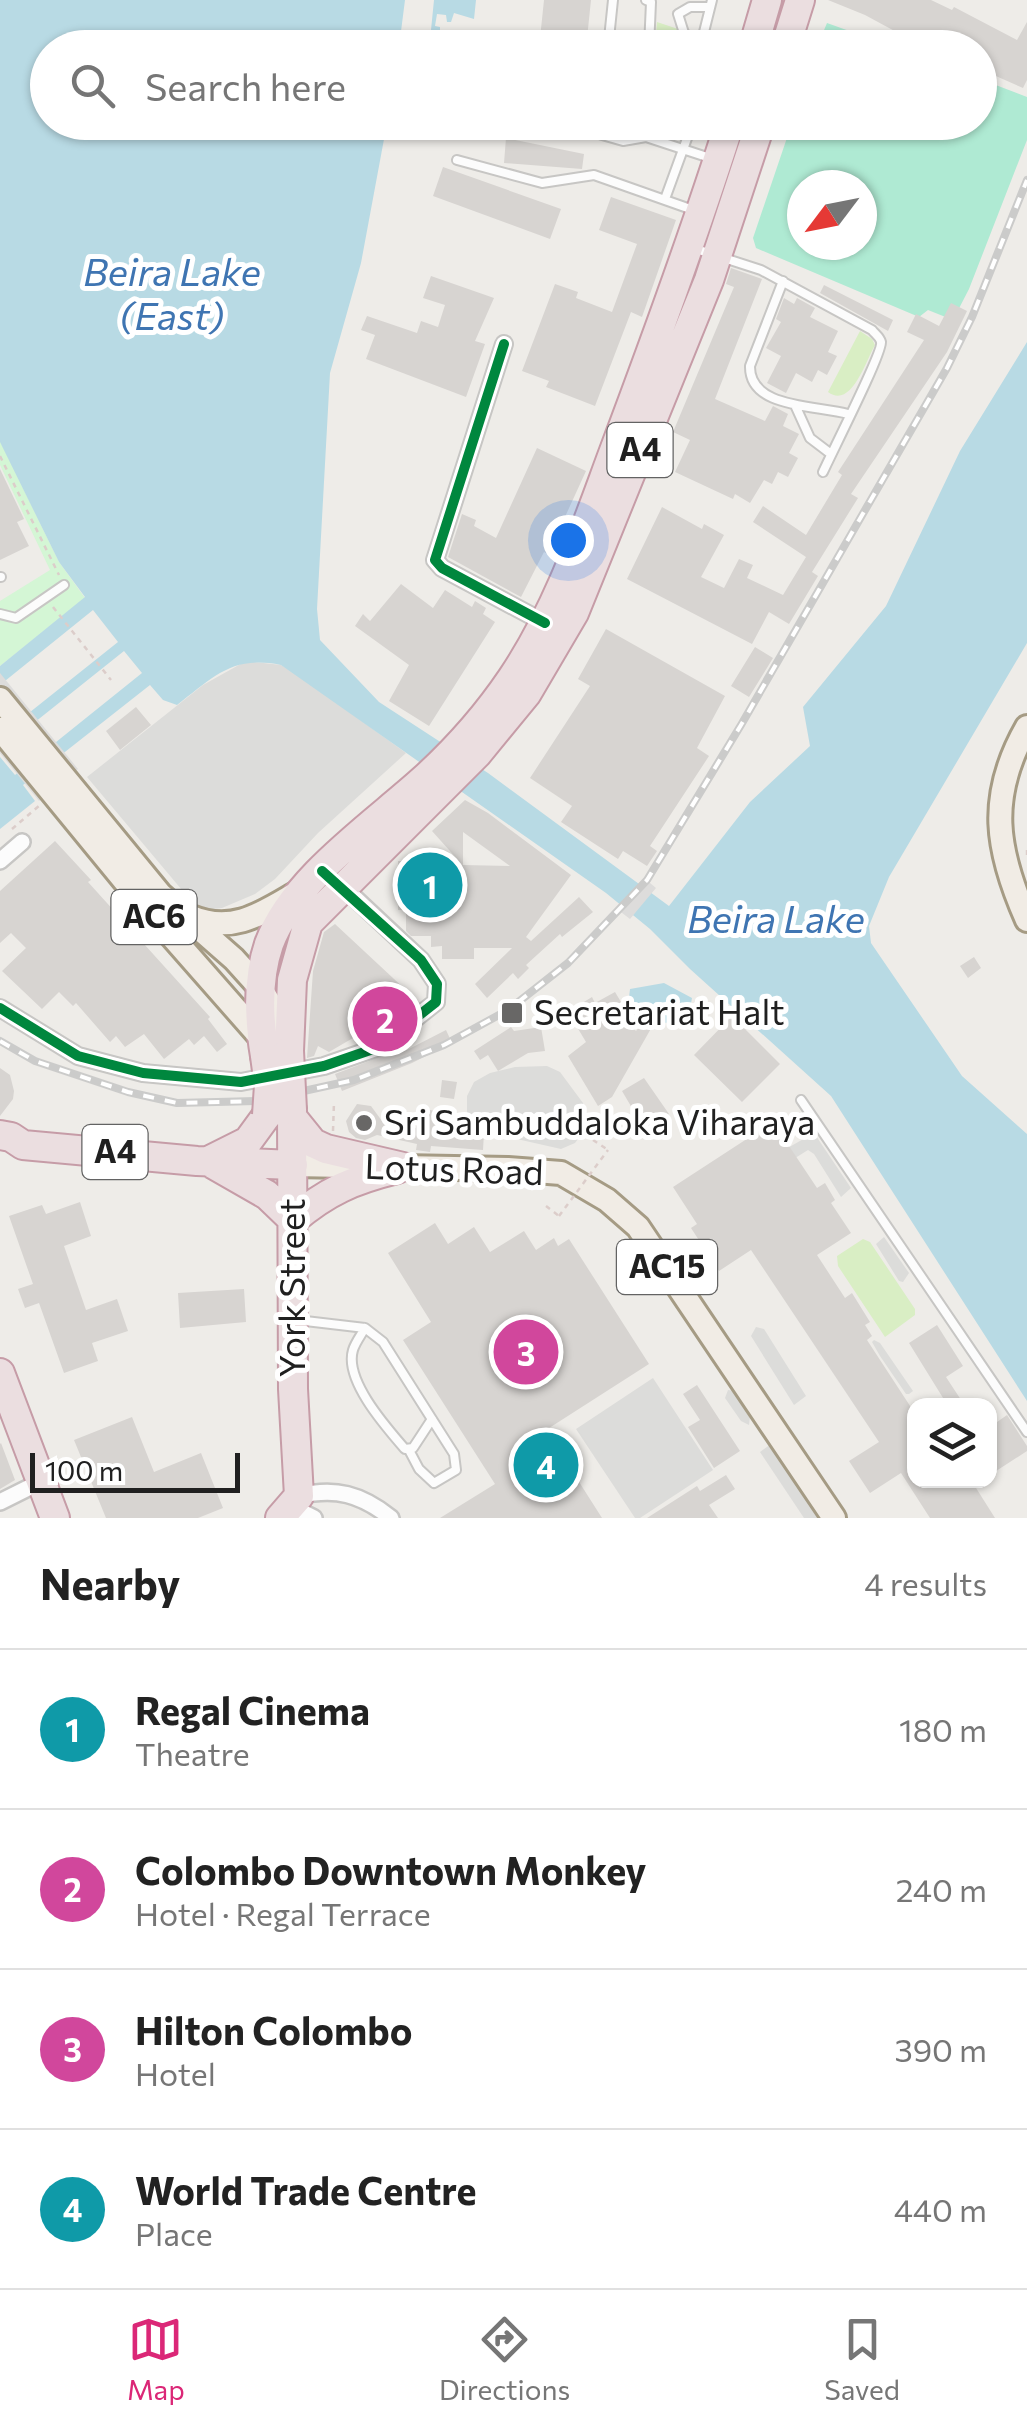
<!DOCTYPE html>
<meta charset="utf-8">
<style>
body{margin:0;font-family:Commissioner,sans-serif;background:#f2f2f2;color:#222}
.controls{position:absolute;right:30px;bottom:30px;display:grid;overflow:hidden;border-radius:20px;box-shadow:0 2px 8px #0004}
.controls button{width:90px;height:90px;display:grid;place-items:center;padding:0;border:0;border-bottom:2px solid #e0e0e0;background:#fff;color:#222;font:50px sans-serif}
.compass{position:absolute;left:787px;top:170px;width:90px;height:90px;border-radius:50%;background:#fff;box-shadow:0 2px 8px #0004;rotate:238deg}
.scale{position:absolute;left:30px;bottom:25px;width:210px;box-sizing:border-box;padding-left:10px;border:5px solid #202020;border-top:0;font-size:28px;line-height:35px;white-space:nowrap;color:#202020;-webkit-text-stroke:8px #fff;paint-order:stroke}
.you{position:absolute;left:568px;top:540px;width:35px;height:35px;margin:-25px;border:8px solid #fff;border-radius:50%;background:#1a73e8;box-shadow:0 0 0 15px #1a73e833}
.badge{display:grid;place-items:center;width:65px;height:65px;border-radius:50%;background:#db2777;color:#fff;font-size:32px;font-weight:700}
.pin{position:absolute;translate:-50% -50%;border:5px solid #fff;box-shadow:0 2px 10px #0006}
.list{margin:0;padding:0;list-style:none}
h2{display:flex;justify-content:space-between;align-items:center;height:130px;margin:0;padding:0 40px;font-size:42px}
h2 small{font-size:32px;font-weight:400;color:#767676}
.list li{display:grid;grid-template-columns:65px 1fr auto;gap:30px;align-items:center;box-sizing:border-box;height:160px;padding:0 40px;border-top:2px solid #e0e0e0}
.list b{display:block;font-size:38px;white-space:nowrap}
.list p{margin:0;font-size:32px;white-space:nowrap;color:#767676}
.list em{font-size:32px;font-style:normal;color:#767676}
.icon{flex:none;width:55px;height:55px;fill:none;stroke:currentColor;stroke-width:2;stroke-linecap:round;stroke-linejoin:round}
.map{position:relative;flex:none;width:1027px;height:1518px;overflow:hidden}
.search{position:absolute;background:#fff;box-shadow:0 2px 8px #0004;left:30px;right:30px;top:30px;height:110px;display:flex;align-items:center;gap:25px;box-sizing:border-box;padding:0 35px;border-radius:55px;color:#767676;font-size:38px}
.sheet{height:770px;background:#fff}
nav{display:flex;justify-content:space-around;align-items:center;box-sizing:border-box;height:140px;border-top:2px solid #e0e0e0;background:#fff;font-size:28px;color:#767676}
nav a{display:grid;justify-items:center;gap:5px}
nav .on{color:#db2777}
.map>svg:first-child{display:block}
.religious{fill:#dcdcda}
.grass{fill:#d9eec4}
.park{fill:#d4f6d5}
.pitch{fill:#afead3;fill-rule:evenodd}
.water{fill:#b8dae4}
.pier{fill:#dddcdb}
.building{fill:#d7d4d1;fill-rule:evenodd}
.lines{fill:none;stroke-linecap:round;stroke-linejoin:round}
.lane-casing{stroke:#c7c6c4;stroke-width:12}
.street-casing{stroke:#c7c6c4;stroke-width:20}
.primary-casing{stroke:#a59b84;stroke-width:28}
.highway-casing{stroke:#c69ca7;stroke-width:32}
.path{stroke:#dccdca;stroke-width:2.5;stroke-dasharray:5 5;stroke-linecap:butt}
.lane{stroke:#fcfcfc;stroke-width:8}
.street{stroke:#fcfcfc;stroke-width:15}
.primary{stroke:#f1ece5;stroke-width:22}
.highway{stroke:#ebdee0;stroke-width:28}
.rail-casing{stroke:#cbcbca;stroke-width:8}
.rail{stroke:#fff;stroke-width:4;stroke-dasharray:11;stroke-linecap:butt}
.highway-bridge-casing{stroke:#c69ca7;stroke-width:32;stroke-linecap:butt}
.path-bridge{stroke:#dccdca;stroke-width:2.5;stroke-dasharray:5 5;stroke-linecap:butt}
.highway-bridge{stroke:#ebdee0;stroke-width:28}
.cycleway-casing{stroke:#fff;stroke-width:16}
.cycleway{stroke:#00873e;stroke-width:10}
.poi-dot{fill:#686766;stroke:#fff;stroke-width:4}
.labels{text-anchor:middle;stroke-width:10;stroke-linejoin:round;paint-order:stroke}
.shield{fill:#fff;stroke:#636363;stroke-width:2.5}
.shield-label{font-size:32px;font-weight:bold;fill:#202020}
.poi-label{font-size:35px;fill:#202020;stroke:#fff;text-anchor:start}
.street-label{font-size:35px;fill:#202020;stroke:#fff}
.water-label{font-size:38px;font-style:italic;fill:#3f75b2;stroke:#fff}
</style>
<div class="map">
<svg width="1027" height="1518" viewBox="0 0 1027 1518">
<rect width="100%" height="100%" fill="#eeece8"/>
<path class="religious" d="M246,661L281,665L298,675L406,753L318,833L275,879L255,894L222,908L205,910L187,896L87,777L203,685Z
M547,1066L560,1072L583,1103L581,1135L575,1143L561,1149L482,1131L472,1123L467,1117V1096L474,1082L490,1073L515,1067Z
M814,1133L851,1188L841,1197L814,1154L808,1150L776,1170L777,1154Z
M884,1237L909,1273L903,1282L899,1281L876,1244Z
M756,1327L764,1329L806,1396L794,1405L751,1336Z
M874,1340L880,1343L913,1391L909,1394H906L880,1356L872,1342Z
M653,1378L713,1470L640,1518H635L576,1429Z
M728,1390L734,1391L750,1416L749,1425L741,1421L725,1398Z
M771,1444L820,1518H804L760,1452Z"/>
<path class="grass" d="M657,22L678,29L686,47H655Z
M649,123H688L685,135L681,138L649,128Z
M860,331L872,339L875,345C865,363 851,409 828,392Z
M863,1239L870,1242L915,1309V1315L885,1337L838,1266L837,1256Z"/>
<path class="park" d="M0,441L59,562L85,598L0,666V601L50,570L0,465Z"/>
<path class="pitch" d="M827,23L894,47H817Z
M980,79L1027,97V140L969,289L953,320L928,310L919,317L756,248L753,238L792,123L980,122ZM802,185H862V245H802Z"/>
<path class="water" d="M0,0H405L399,47L48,48V122L387,123L361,263L330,373L317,609L320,640L379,702L488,773L669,906L750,802L810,746L803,707L886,606L960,451L1027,342V643L889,877L869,926L871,943L962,1076L1027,1134V1401L831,1096L690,969L650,929L606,893L281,665C232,655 214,677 177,705L163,700L150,685L23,785L35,801L0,829V757L15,775L142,673L124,651L0,750V736L118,642L93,610L0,685V666L85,597L59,562L0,442Z
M434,0H476L474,19L454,13L451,22H447L446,15L437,14L435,26L440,27V31L431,30Z
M664,983L692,998L688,1020C665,1026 646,1023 628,1006L630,989Z"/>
<path class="pier" d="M0,673L78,769L39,801L0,753Z
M644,878L656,888L630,919L617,909Z"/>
<path class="building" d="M544,0H591L586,48H539Z
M828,0H931L952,10L954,7L1017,40L1027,22V80L1023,88L980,69V48H926L865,15Z
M506,138L584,154L582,169L504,163Z
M443,167L561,209L550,239L433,196Z
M611,197L676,220L642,317L631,312L595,406L546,387L549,381L522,371L555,284L578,292L576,298L612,312L637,244L599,230Z
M731,268L762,279L715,399L765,421L773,406L788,414L783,426L799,434L789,453L798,458L788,477L778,472L772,484L764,480L750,503L735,494L733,499L675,472L690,440L673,432L734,287L726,284Z
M431,276L494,298L475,341L485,344L466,397L366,359L375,335L361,330L367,316L417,333L421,321L438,327L445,305L423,298Z
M824,285L893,320L888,331L820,293Z
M784,298L794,304L797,298L815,308L810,317L838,331L828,352L837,356L827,375L818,370L812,382L796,373L786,393L767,383L781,356L766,348L781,322L776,319Z
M951,303L967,311L947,352L851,494L858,498L812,572L818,576L789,624L769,612L752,644L627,579L662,507L702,529L704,524L724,535L701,577L724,588L739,559L753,565L747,578L783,595L806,557L753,522L763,506L806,535L842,475L838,472L924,340L907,332L916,314L939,326Z
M537,448L586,471L548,554L544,552L521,597L448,557L462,514L476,520L474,526L496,538Z
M0,469L24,519L17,522L29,546L0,560Z
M401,584L433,608L445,590L472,607L475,601L486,608L483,614L495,622L429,726L389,701L409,665L355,626L363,614L370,621Z
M606,629L725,696L697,748L709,756L650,846L657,851L647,866L623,851L618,859L561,822L572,806L530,778L590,686L578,679Z
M755,647L773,658L749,697L731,686Z
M136,707L151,725L120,750L106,731Z
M465,800L488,813L571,875L526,937L531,941L579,897L593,912L562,937L560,934L526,965L529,968L518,979L513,973L487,998L475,984L512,948H474V959H442V946L431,947V936H411L406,931V910H398V861L458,860L432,831ZM463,832L510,866L463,865Z
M55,841L91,880L88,882L210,1017L208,1019L227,1044L217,1052L204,1036L194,1045L189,1039L164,1059L144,1034L125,1047L116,1036L110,1042L76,1003L73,1006L59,992L42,1009L2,971L26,948L11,933L0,943V891Z
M335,924L408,992L400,1000L406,1007L329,1052L318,1046L314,1056L307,1058L313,971L324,932Z
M974,957L981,968L968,978L960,966Z
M615,992L624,1007L617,1010L636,1031L656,1008L661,1011L612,1097L598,1106L568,1056L586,1042L571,1017L582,1010L579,1005L592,997L595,1003Z
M732,1016L780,1064L742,1102L694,1055Z
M511,1027L514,1031L541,1027L545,1051L528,1053L498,1071L488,1055L480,1060L474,1051Z
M446,1030L452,1043L412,1063L342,1091L335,1074L406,1047L407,1050Z
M0,1068L10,1075L14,1091L13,1099L0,1116Z
M644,1078L669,1114L645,1130L622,1091Z
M442,1080L457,1082L454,1099L440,1097Z
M357,1104L371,1106L382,1121L416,1128L419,1108L441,1112L438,1128L484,1133L483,1150L431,1146L430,1152L416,1150L417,1144L377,1135L365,1140L356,1138L349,1132L346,1121Z
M773,1122L817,1188L825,1183L835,1200L831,1203L851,1233L817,1255L845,1298L852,1293L870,1322L865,1325L872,1336L867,1340L914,1412V1480H971L995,1518H930L901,1473L870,1493L849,1461L879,1442L751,1250L719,1271L691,1228L697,1224L673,1187Z
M80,1202L91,1236L64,1246L86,1310L117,1299L128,1331L92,1343L98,1361L64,1373L39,1303L25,1308L18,1289L33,1284L9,1216L42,1205L46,1214Z
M435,1223L448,1244L474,1227L490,1252L524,1231L536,1250L554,1238L558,1246L569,1239L649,1364L546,1430L602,1518H440L495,1484L403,1340L431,1322L388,1253Z
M244,1289L246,1322L180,1328L178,1293Z
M937,1325L963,1366L946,1377L965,1406H948L909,1343Z
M697,1385L740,1451L714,1468L688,1427L700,1420L683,1394Z
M1007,1415L1027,1446V1451L990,1475V1427Z
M132,1417L154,1472L201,1453L223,1508L198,1518H106L74,1440Z
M1,1443L15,1480L0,1489V1444Z
M726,1475L735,1489L709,1505L718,1518H647L697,1486L700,1491Z"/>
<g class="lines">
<defs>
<path id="lane" d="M646,0L651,2L649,48
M700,45L684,33L678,14L690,7H710
M608,48L613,0
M614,48L626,40H634L642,48
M700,48L712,0
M600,122L602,135L623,141L646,137L710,158
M457,160L542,183L594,175L696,211
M665,199L693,122
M693,248L761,270L872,330C875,334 880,337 881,342C883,352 831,454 823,472
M783,281L750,366C749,409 817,405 848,414
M795,405L810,438L831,454
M0,577H1
M0,614L16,618L64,585
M801,1100L1027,1432
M297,1320L365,1328L383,1342L454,1454L456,1470L434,1483L419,1469L409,1450
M365,1328C361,1335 355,1343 353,1350C344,1380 386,1427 405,1449L413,1448L432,1419"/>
<path id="street" d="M504,344L435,560L442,568L545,623
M0,861L22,842
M0,1008L78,1056L143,1073L241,1082L324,1066L379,1047L436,1002L437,984L421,960L341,885
M299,1496C335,1487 361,1494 391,1518
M0,1502L40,1482
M292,1507L314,1518"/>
<path id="primary" d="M0,699L160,894L234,959L261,989L275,1012L286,1044
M1027,727C987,797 996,850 1027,920
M0,729L146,907L262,1039
M191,917C232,934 261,914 295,894
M293,1165L508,1169L561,1173L607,1200L638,1227L834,1518"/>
<path id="highway" d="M753,48L767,0
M785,48L800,0
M289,1051L292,980L308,923L477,754L527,693L574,613L709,280L761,122
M265,1056C259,1021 257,979 269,944C293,879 372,826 423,780C456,750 487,715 512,678C559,608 585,529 614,451C655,342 695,233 730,122
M292,1117L313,1143L326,1149L403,1167
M0,1135L11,1137L23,1145L197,1161L293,1165
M212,1159L248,1141L267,1115
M213,1164L267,1195L293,1220
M293,1220C327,1191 353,1180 397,1169
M0,1373L55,1518
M280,1518L299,1496L293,1389L292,1110"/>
</defs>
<use href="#lane" class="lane-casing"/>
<use href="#street" class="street-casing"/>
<use href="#primary" class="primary-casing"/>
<use href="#highway" class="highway-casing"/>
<path class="path" d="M0,456L59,575
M53,607L111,680
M12,829L40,805
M1027,850V855
M333,1131L334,1102
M593,1140L608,1150
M546,1206L559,1216"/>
<use href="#lane" class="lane"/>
<use href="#street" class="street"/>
<use href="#primary" class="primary"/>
<use href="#highway" class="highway"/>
<defs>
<path id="rail" d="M0,1041L35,1061L128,1092L177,1103L258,1101L354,1080L444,1045L508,1010L568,963L647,880L741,725L947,368L972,317L1027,180"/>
</defs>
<use href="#rail" class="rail-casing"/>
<use href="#rail" class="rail"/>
<defs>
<path id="highway-bridge" d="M289,1051L292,1110
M265,1056L269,1085L267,1115"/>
</defs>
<use href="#highway-bridge" class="highway-bridge-casing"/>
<path class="path-bridge" d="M559,1216L608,1150"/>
<use href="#highway-bridge" class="highway-bridge"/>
<defs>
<path id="cycleway" d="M504,344L435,560L442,568L545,623
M0,1008L78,1056L143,1073L241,1082L324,1066L379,1047L436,1002L437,984L421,960L322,871"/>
</defs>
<use href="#cycleway" class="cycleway-casing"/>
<use href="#cycleway" class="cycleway"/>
</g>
<g class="poi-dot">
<rect x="500" y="1001" width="24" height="24" rx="5"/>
<circle cx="364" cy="1123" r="10"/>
</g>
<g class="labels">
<g class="shield">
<rect x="607.5" y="423" width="65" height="54" rx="8"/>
<rect x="111.5" y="890" width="85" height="54" rx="8"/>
<rect x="82.5" y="1125" width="65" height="54" rx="8"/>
<rect x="617" y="1240" width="100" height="54" rx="8"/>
</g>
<g class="shield-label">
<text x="640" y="461">A4</text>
<text x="154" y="928">AC6</text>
<text x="115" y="1163">A4</text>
<text x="667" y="1278">AC15</text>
</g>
<g class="poi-label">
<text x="534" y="1025">Secretariat Halt</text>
<text x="384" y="1135">Sri Sambuddaloka Viharaya</text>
</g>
<g class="street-label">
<text transform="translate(454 1170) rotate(2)" y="12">Lotus Road</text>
<text transform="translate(293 1288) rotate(-90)" y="12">York Street</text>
</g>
<g class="water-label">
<text x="172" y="286">Beira Lake<tspan x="172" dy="44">(East)</tspan></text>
<text x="776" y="933">Beira Lake</text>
</g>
</g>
</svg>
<div class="controls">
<button><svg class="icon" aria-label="layers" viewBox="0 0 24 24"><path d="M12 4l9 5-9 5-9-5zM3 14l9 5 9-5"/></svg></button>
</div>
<svg class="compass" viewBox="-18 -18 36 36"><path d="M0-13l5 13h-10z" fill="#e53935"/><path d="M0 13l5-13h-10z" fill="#767676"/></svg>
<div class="scale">100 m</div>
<div class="you"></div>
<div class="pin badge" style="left:430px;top:885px;background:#0f9aa8">1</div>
<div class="pin badge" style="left:385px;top:1019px;background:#d1479c">2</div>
<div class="pin badge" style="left:526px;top:1352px;background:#d1479c">3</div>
<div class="pin badge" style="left:546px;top:1465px;background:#0f9aa8">4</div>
<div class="search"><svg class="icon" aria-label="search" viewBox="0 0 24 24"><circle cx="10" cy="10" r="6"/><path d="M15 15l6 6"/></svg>Search here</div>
</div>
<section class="sheet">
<h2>Nearby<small>4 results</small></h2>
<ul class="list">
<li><span class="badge" style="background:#0f9aa8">1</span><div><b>Regal Cinema</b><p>Theatre</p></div><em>180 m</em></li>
<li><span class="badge" style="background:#d1479c">2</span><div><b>Colombo Downtown Monkey</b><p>Hotel · Regal Terrace</p></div><em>240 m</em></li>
<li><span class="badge" style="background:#d1479c">3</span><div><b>Hilton Colombo</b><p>Hotel</p></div><em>390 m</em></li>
<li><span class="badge" style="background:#0f9aa8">4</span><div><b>World Trade Centre</b><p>Place</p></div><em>440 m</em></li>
</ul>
</section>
<nav>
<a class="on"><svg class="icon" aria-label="map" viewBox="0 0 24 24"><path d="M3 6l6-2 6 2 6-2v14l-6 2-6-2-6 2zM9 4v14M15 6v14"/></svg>Map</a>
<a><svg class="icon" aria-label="directions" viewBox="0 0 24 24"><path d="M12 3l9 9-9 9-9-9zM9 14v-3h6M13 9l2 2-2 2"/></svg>Directions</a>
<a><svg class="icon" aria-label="saved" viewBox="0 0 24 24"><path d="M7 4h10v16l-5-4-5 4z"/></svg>Saved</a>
</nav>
